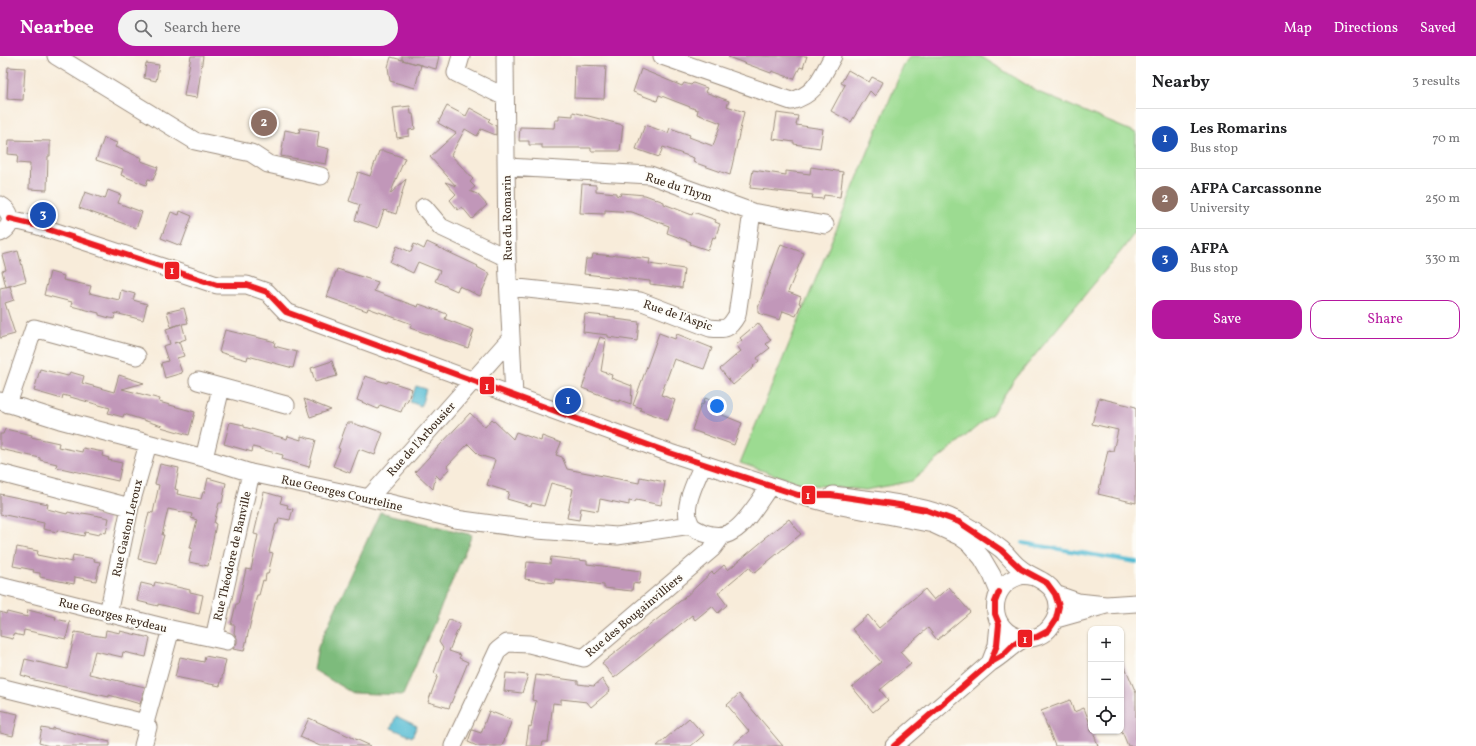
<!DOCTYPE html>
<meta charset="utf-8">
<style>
body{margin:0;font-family:Vollkorn,serif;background:#f2f2f2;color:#202124}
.controls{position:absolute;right:12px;bottom:12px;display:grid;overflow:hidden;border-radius:8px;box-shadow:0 1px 3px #0004}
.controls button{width:36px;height:36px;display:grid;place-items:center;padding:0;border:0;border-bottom:1px solid #e0e0e0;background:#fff;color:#202124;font:20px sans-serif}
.you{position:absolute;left:717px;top:350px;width:14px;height:14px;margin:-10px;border:3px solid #fff;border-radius:50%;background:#1a73e8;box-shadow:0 0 0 6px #1a73e833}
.badge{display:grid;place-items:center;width:26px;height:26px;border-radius:50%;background:#b5179e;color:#fff;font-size:13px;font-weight:700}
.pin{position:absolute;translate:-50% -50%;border:2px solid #fff;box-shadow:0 1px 4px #0006}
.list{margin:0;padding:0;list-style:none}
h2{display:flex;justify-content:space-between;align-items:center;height:52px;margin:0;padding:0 16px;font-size:17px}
h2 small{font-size:13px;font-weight:400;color:#757577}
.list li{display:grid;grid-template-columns:26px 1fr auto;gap:12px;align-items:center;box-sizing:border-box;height:60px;padding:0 16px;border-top:1px solid #e0e0e0}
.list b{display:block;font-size:15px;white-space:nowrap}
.list p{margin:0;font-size:13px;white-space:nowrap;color:#757577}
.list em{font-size:13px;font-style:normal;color:#757577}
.actions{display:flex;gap:8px;padding:12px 16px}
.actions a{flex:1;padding:9px 0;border:1px solid #b5179e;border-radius:12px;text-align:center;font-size:14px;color:#b5179e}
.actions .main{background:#b5179e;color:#fff}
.icon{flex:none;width:22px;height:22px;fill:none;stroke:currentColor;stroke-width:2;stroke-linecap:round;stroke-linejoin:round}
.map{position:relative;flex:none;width:1136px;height:690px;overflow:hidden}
header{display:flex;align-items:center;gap:24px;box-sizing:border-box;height:56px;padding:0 20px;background:#b5179e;color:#fff}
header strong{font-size:19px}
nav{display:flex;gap:22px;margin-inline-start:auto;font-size:14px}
.search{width:280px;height:36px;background:#f2f2f2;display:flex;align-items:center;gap:10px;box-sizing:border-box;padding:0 14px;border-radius:22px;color:#757577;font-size:15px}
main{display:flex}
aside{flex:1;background:#fff}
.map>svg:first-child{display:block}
.green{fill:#9cdb91;stroke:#6c8258}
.forest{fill:#7dbb7b;stroke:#5c724c}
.water{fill:#55bcd3;stroke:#487378}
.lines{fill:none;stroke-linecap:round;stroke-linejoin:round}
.stream{stroke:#55bcd3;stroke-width:4}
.building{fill:#c197b9}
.minor-casing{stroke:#9a8b7c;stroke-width:19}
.minor{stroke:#fff;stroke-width:17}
.bus-1-casing{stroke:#fdfcf7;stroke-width:9}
.bus-1{stroke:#ec1e23;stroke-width:6}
.labels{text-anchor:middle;stroke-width:3.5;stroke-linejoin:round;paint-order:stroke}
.street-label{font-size:12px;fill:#3b2a1e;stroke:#fdfcf7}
.line-badge{stroke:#fdfcf7;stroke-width:1.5}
.badge-label{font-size:11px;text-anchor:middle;font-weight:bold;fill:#fff}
</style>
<header>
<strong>Nearbee</strong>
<div class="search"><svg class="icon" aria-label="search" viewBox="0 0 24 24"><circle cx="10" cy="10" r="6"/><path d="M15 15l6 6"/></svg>Search here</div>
<nav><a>Map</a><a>Directions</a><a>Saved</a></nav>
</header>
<main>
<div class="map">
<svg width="1136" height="690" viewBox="0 0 1136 690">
<rect width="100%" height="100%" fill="#fdfcf7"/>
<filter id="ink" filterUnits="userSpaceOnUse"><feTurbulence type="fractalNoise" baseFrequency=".025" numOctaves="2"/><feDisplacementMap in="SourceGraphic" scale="8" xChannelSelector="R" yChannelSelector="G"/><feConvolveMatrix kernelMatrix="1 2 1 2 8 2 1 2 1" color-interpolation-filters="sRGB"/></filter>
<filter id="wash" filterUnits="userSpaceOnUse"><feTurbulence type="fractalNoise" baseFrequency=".012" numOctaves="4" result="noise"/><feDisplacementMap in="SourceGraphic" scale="16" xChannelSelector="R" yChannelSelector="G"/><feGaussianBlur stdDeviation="0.9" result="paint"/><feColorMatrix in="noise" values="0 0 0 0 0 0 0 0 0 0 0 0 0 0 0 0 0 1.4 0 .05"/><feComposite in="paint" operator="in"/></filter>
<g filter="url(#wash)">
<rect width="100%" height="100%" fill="#f8ecda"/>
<path class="green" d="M911,0H980L1038,36L1136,77V175L1122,194L1012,327L992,358L912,425L866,434L802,428L740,407L903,11Z"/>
<path class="forest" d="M380,456L472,479L403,639L352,637L314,614L318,591Z"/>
<path class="water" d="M416,330L426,333L421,350L410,346Z
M396,660L417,670L412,681L391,672Z"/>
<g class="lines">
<path class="stream" d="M1023,487L1136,506"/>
</g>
<g id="blocks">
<path class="building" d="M191,0H203L197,42L184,40Z
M402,0H439L436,13L402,4Z
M729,0H807L803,12L800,11L794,23L772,15L771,17L728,1Z
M391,1L421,9L415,32L390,25L388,11Z
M146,7L159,9L156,25L144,22Z
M575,9L606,10L604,43L574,42Z
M8,11L25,12L23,44L7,43L8,22H7Z
M641,13L682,30L684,27L691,29L693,27L707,32L705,36L729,45L727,50L744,56L730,119L693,106L694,102L663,91L659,101L636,93L645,69L668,77L670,72L690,79L689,81L713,90L721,67L697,58L698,54L659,39L657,45L633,36Z
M848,14L869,26L872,21L882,26L875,40L870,35L851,66L831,55L845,29L841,27Z
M410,50L411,58H413L415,73L409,74V80L397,82L393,52Z
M447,50L466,60L470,52L490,63L488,65L496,70V79L481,73L477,80L465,73L451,99L473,123L470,126L475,131L470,135L477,138L487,149L472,163L462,151L458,154L450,144L456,138L445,126L456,130L430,101L456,77L438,67Z
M573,56L623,69L620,95H591V92H542V89H529V85H519L520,71L554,72L555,64H559V59L573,60Z
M777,57L798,60L796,69L823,73L820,92L794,88V86L773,83Z
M300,72L319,75L317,90L329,93L326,108L281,100L285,74L299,77Z
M104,82L117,87L115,91L142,102L141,105L158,111L153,124L148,123L146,129L121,119L123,113L96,104Z
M9,84L50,85V100H48L47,134L29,133L30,108L17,107L18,99L8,98Z
M379,95H384L405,102L390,138L406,123L396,158L384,154L378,172L355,164L360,149L349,145L358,116L370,120Z
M811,111L843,116L840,141L824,139L823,143L812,142L813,139L750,132L753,114L786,119V115L810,118Z
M582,128L596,129V135L616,137V139L620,140L621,137L645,139L664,146V148L692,159L693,156L716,164L715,166L720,168L715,182L713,181L708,194L690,188L691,186L667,177L669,170L632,156L605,154V158L580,157Z
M108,134L121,139L118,147L142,156L136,172L79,152L85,136L105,143Z
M180,155L192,160L181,190L161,182L171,156L179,159Z
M427,186L478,210L477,211L490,218L480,240L459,230L457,235L435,225L440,215L418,206L413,217L390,206L397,190L411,196L414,188L424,193Z
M781,188L804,197L788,236L801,241L799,247L801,248L796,260L783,255L780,264L758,257V252Z
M18,195L26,225L6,231L2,215L6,214L2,199Z
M593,198L613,200L614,199H619L650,203L649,208L684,213L682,232L650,228V225L584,218L586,203H592Z
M337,213L378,226L374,235L418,251L419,248L447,258L445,263L474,274L468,292L410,272L412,268L368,252L367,255L327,241Z
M50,216L64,220L63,224L91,230L89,237L119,244L121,234L135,238L133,244L147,248L143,264L115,257L114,263L106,261L99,259V257L71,250L72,246L44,239Z
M10,230L14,244L5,247L15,278L0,282V232Z
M184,252L188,267L182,268L186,283L174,287L179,286L184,300L177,302L182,317L165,322L161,307L168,305L163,290L170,288L166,273L181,268L171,271L167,256Z
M585,258L615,261V263L639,266L637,285L608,281V279L583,276Z
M758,267L771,284L766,288L770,292L757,302L759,305L753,310L754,311L733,329L720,313L741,295L736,289L742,284L740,282Z
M225,274L268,284L275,286L274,290L297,296L293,312L248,300L247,304L219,296Z
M659,277L675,283L677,278L712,292L704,313L674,303L661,339L675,344L668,364L640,354L641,352L633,349Z
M600,281L606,283L601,315L612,319L611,322L632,330L631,348L619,344V346L582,332Z
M332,305L337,320L315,326L311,312Z
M40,313L68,320L70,316L84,320L82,327L114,336L119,319L144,327L122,333L160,343L159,346L195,356L189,379L161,371L162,370L124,358L123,361L108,357L110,352L63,339L62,343L34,335Z
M365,320L387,327L388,325L412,333L407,346L405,345L401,356L380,349L378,353L357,344Z
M705,342L724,349L720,358L742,367L734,389L692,374L701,348L703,349Z
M1099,342L1136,351V447L1098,438L1108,394L1113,395L1118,374L1092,368Z
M304,343L331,354L310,361Z
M470,357L485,371L492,363L513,383L516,376L541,385L542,380L561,387L556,399L562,401L567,413L639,427L640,421L665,426L661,449L636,444L635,446L629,445V449L600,443L598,455L581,452L579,464L567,462L573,433L551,427L544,450L532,447L531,450L507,443L509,436L487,429L495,404L479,399L468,388L447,410L449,413L440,423L436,419L433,433L415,416Z
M230,366L244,369V371L287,383L288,380L301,384V380L316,384L309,411L282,403L283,399L253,391L252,396L224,388Z
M347,367H352L364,371V370L383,377L375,399L359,393L350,417L333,410L340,393L338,392Z
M5,373L32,379L31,381L59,387L58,391L82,396L83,392L103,396L102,400L109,402L108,404L122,407L118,425L56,411L57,408L40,404V402L0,393V378H3Z
M160,408L179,412L175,433L178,434L177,438L201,443L203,436H205L208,422L226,427L222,447H219L214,467L216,468L208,510L189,506L192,492H190L197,464L191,462L192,458L168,453L162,479H164L156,507L138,503L149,456L153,457L159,429L155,428Z
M264,436L282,441L280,447L288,449L287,452L293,453L290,464L279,462L278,468H276L269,496L273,497L268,518H266L265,525L263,524L259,539H257L244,595L233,593L237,587V582L234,577L235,569H231L236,548H238L246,513L251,514L258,479L254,478Z
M0,438L48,448L47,453L67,458L68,456L81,459L82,457L89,458L109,462L106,477L100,476L99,479L85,476L84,480L57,474V476L43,473L44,467L0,458Z
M789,463L801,478L754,517L749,511L718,537L727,549L718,557L712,550L695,564L692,559L614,622L602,607L684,542L712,516L714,518L724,509L728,514L765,483L764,482Z
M17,491L38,495L37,499L72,506L73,499L95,503L94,505L100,506L96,525L75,521L74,528L40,521V517L33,516L34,514L13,510Z
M551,501L587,505V508L641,515L639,528L633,527L632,535L604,532V529L555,523L554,527L525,523L527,506L550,508Z
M155,526L190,534V536L203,539L199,558L158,548V550L137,545L141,527L154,530Z
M949,531L970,556L937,584L928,572L900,596L911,608L880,634L888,644L873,656L852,631L881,606L852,573L868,559L879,572L925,533L934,544Z
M28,554L56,561L55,563L70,566L66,583L24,574L23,580L14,578L13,583L0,580V556L6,558L7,556L27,561Z
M449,563L460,568L449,595L461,599L459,602L468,606L449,652L428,646L438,619L434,617L443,592L439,586Z
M106,574L120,577V575L150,582L146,601L123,596L122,601L95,595L89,618L145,631L140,648L109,639V641L30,623L31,622L21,619L25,603L67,613L75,576L105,581Z
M205,600L226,604L220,630L175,621L180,601L204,606Z
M1121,601L1136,637V690H1128L1121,673Z
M506,617L528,619L522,637L504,635Z
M536,619L578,625V628L594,630L602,623L610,635L591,651L587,646L561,643V648L553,647L548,686H543L542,690H526L529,670L531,671L536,645L532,644Z
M739,638L783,690H732L749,675L727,649Z
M1070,644L1074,656L1084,652L1091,670V675H1093L1098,690H1055L1041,655Z
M0,654L18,658L13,680L0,677Z
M489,655L512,664L502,690H477L468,686L472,674L481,677Z
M309,662L371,690H320L300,681Z
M689,662L704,679L691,690H657Z
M42,672L53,674V672L110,686V690H49L39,687Z"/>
</g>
</g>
<g filter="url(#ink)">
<use href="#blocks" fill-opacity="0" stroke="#9a8b7c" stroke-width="1"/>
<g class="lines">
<defs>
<path id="minor" d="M56,0L195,85L251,97L268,108L321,120
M461,0L456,17L505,41
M505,0L507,202L514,340
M662,0L791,45C816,39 821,21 833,0
M507,111L650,119L752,156L825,169
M0,149C13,156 14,171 0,177
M424,151L441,171L507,202
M10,163L35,169L217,229H247L267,236L286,256L670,397L798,439L831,448L933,468L959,480L969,487L982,502L992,519L999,536
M509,231L640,245L710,272C726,274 729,273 737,259L752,156
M198,325L286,349
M0,345L60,364L204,402L251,417L369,442L455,463L537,474L617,480L691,469
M8,348L34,272L137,300
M204,402L221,332
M703,408C697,423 680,453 691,469C694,473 700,475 704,477C715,481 724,481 733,475C746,468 761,442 770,430
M0,417L130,451
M833,439C872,444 926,448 960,466C974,474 988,483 1001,493C1008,499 1013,507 1020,512C1032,522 1046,523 1054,536C1061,547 1058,561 1051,570C1045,579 1033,584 1022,582C988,576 986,530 1020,520C1024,519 1030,520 1035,521
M369,442L511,282
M0,530L171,573L227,585
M1055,538L1078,546L1106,549L1056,563
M1106,549L1136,547
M108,558L130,451L148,388
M214,582L251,417
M990,607L997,589L999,568
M0,631L145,667
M143,690L148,671L145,667L171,573
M453,690L498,594L507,587L529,588L584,602L713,492L721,481
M894,690L990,607C1002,600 1011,590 1023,583"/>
</defs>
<use href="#minor" class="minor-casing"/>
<use href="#minor" class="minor"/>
<defs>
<path id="bus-1" d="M10,163L35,169L217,229H247L267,236L286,256L670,397L798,439H831L899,449L926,454L959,466L1001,494L1021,513L1047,527L1055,538L1059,550L1056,563L1048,575L1037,581L1023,583L1013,589L1002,600L990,607L894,690
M975,620L990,607L997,589L999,568L995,558V546L999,536"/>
</defs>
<use href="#bus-1" class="bus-1-casing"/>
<use href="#bus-1" class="bus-1"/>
</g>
</g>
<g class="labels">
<g class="street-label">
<text transform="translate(679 131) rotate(18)" y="4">Rue du Thym</text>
<text transform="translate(507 162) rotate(-91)" y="4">Rue du Romarin</text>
<text transform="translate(678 259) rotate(19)" y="4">Rue de l'Aspic</text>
<text transform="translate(421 383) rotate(-48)" y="4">Rue de l'Arbousier</text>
<text transform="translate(342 437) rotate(13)" y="4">Rue Georges Courteline</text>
<text transform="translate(127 472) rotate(-77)" y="4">Rue Gaston Leroux</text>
<text transform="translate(232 500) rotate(-77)" y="4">Rue Théodore de Banville</text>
<text transform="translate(113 559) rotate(14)" y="4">Rue Georges Feydeau</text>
<text transform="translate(634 559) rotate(-40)" y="4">Rue des Bougainvilliers</text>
</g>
</g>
<g class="line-badge">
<rect x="164" y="205" width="16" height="19" rx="4" fill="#ec1e23"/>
<rect x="479" y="320" width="16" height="19" rx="4" fill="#ec1e23"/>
<rect x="801" y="429" width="15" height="20" rx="4" fill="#ec1e23"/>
<rect x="1017" y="573" width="16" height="19" rx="4" fill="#ec1e23"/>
</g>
<g class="badge-label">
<text x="172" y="218">1</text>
<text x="487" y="334">1</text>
<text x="808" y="443">1</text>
<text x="1025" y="587">1</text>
</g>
</svg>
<div class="controls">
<button>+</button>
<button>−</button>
<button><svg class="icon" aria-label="locate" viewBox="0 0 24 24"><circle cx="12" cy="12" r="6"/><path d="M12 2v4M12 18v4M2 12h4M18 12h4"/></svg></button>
</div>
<div class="you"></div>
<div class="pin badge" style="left:568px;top:345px;background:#1a4fb4">1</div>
<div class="pin badge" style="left:264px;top:67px;background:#8d6e63">2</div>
<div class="pin badge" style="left:43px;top:159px;background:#1a4fb4">3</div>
</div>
<aside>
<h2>Nearby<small>3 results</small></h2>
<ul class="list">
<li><span class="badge" style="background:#1a4fb4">1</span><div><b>Les Romarins</b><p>Bus stop</p></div><em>70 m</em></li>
<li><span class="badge" style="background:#8d6e63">2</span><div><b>AFPA Carcassonne</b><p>University</p></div><em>250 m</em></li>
<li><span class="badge" style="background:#1a4fb4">3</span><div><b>AFPA</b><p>Bus stop</p></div><em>330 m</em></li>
</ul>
<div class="actions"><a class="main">Save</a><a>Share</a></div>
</aside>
</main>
